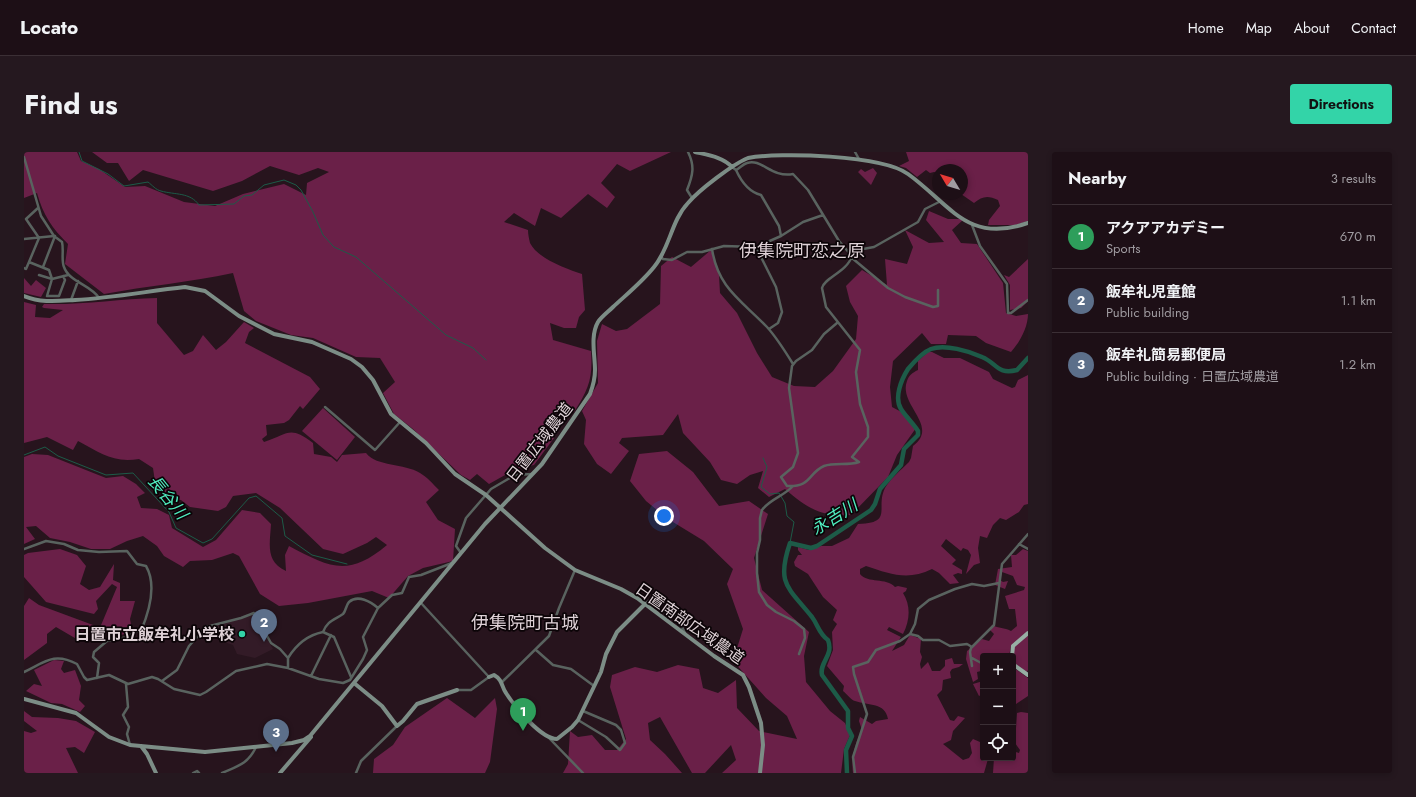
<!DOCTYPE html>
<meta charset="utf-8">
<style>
body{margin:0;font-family:Jost,"Noto Sans JP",sans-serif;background:#25181f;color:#f1f3f6}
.controls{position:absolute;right:12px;bottom:12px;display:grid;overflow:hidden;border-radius:4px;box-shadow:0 2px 6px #0003}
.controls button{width:36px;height:36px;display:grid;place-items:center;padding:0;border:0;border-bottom:1px solid #3b2f35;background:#1d0f16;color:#f1f3f6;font:20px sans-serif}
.compass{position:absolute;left:908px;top:12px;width:36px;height:36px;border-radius:50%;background:#1d0f16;box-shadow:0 2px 6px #0003;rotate:308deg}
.you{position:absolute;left:640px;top:364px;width:14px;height:14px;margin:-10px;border:3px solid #fff;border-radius:50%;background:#1a73e8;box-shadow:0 0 0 6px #1a73e833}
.badge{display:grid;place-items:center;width:26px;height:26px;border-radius:50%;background:#33d4a8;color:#fff;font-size:13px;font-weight:700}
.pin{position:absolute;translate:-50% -33px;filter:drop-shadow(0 1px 2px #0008)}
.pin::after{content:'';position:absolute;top:21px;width:14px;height:12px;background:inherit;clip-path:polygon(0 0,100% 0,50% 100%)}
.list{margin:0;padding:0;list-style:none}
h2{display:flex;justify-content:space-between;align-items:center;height:52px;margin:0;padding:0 16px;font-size:17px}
h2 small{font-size:13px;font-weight:400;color:#a09ca1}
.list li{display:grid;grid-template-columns:26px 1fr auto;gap:12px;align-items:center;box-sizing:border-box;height:64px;padding:0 16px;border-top:1px solid #3b2f35}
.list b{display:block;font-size:15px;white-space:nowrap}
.list p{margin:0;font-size:13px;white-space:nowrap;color:#a09ca1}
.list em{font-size:13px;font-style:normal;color:#a09ca1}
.icon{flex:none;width:22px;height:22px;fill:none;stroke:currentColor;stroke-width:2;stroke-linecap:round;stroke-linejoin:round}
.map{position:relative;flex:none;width:1004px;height:621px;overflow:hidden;border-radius:4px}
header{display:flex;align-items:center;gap:24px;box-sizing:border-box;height:56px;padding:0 20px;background:#1d0f16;border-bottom:1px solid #3b2f35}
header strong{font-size:19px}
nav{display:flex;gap:22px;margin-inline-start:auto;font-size:14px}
.intro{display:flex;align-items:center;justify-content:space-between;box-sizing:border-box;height:96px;padding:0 24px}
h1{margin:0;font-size:28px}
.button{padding:10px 18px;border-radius:4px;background:#33d4a8;color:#111;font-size:14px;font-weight:700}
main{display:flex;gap:24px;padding:0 24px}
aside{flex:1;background:#1d0f16;border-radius:4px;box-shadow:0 2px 6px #0003}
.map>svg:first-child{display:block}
.built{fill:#331b27}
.green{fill:#6a2048}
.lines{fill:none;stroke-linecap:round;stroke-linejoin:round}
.stream{stroke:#1d5b48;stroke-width:1}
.river{stroke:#1d5b48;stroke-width:4.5}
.street{stroke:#59635f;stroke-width:2.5}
.secondary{stroke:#7c8d86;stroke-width:4}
.primary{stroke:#97aea4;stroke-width:4}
.poi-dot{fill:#33d4a8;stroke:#0b0407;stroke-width:1.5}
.labels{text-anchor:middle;stroke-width:3.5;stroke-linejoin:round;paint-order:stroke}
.street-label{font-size:16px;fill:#ded1d6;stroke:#0b0407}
.poi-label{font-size:16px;font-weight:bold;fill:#ded1d6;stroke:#0b0407;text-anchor:end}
.water-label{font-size:17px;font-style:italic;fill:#50eec0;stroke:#0b0407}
.quarter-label{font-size:18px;fill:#ded1d6;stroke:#0b0407}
</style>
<header>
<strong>Locato</strong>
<nav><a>Home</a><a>Map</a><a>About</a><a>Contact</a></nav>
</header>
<div class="intro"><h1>Find us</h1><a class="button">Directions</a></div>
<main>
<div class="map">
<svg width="1004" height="621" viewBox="0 0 1004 621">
<rect width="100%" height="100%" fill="#27141d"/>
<path class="built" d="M229,463L249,497L231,506L213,502L209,493L200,490L193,474Z"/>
<path class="green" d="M0,0H53L57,9L75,17L101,35L121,34L160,50L191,54L219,42L260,32L282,43L283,31L305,20L294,16L275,23L246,14L218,29L189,39L119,18L105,29L94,11H83L68,0H647L606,19L593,12L577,31L591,45L583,56L564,42L537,66L517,56L511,74L490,61L480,70L504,78C504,82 505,87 506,91C514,107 543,117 558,122L561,158L555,165L552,176H540L526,171L529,188L567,199C569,226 565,237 550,260H548L535,255L519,270L530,286L510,313L492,317L465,332L453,322L446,328L437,323L389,277L370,262L359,241L371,230L356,206L332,205L289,186L267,183L232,169L220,159L209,121C166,130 123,134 80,142L41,112L44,92C28,76 19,63 13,41L0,46Z
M882,0H1004V69L991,73H964L965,68L976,54L974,48C964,43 958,44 950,51L937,42L938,18H914V21L910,20L906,21L902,18L893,25L882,16L875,14L885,9Z
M849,16L853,21L847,33L834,20L837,17L841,20Z
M905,59L924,67H940L928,78L937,91L953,92L979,131L982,161L992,164L1004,162C1004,175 996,190 987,200L962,191L952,184L924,183L922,192H907L898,181L869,209L866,235L868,255L885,264L892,276L873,303L864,325L827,363C797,365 783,356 761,337L745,345L734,336L739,319L726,323L713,332L697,328L686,310L659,281L654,262L639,283L598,286L595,291L605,299L587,322L573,312L560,292L562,268L558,259L574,231L573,189L578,172L592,179L603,177L636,152L637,114L648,105L667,115L687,98L695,123L696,141L713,161L733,201L748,225L770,234L791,235L809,219L832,187L834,164L826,150L822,134L838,118L863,133L861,107L883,112L889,95L881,78L905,91L920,90L902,68Z
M1004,107V149L997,156L986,158V133L980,123L985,125Z
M0,126L7,134L12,128L22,136L17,145L0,141Z
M133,146V171L160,203L169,199L179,183L192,198L202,190L220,170L230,176L225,180L221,191L286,225L296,237L279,257L276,254L265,268L260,271L242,273L243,283L238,287L240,290C265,282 265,273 289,291L290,302L307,305L313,310L318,303L342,301C353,315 380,311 396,321C403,325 409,332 415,338L402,350L414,368L431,377L429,409L399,416L384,424L365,446L348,439L284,451L255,454L236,442L215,404L209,401L188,408L166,409L159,415L140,404L133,394L119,384L103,389L86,397H67L46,390L26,386L12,374L2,375L11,387L0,392V305L8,302L24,303L82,326L99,324L112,332L121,341L113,345L117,356L133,357L145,363L148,376L179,395L192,388L218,358L236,361L247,372C246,392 241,409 262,419L261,403L265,394C305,415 324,426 363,393L352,385L343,391L319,402L299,397L256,356L232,341L209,344L202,355L194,359L166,355L157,348L144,347L131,330L129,316L115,307C88,311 77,301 54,289L49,298L23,285L0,291V150L12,153L11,165L26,166L39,158L20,156L18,155L20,152C58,153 95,147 133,146Z
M904,200H908L920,206H936L965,220L969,227L988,236L991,235L994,228L1004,223V352L1000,353L995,360L982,368L976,366L969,373L963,386L956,384L954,396L956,411L950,413L942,422L947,403L944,398L939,396L937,399L922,387L917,394L932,408L928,412L938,418V422L934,421L929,423L935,431L926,432L915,421L908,417C884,429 866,422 842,414L836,417V422C844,432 862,425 871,435L874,434L883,436L882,439L879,441C887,454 886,468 879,482L865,475L863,478L877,485L868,499L880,493L886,483L897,487L896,500L898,505L896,512L897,517L904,510L908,519H916L921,514V508L928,506L930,512H939L935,515L928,517L926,520L927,526L919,528L918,538L913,543L926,568L930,569L934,564L941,566L929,579L927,588L919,592L939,608L945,606L948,601L946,591L949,587L956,590L959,593V606L964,607L960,621H829C827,607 831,590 838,578L835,569L836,565L848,572L852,569L864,567C861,550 845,554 831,549C827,548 823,542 819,539L820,534L803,514L809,498L808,480L813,472L809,468L813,458L799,445L784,422L771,414L770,410L774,403H778L774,398V395L785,398L797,394H808L825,386L834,372C870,371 851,356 861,336C866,327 877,318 885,310L887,306L889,294C916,274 874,253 883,229C885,223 888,221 894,218V209Z
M299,256L331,285L313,308L278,279Z
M643,299L669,320L695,354L725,349L744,362L730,406L738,438L785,480L780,504L782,530L806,559L821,571L826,583L820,597L817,621H698L712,608L707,593L681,621H668L636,565L624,571L626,588L641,602L658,621H539L544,612L546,579L554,585L568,583L581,598H593L602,587L586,535L588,523L611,515L633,520L654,513L675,517L679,536L694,541L712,528L713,556L735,579L773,587L763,564L742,546L709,509L719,477L703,432L709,417L680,389L644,367L622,349L606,329L615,302Z
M36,397L53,403L62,414L56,432L65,438L76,435L90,412L89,428L96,431V449H111L106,467L108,478C97,485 87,486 75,478L93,435L88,432L72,449L74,457L70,462L22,450L0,425V403L4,401Z
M999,397L1004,399V518L1003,520L989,510L987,494L985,504H959V542L955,544L949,532L959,529L957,519L953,520L954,527L949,530L942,507L943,499L958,487L965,489L970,482L966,478L968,473C975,477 980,475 987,479L993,474L991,457H985L981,444L1000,438L1001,435L993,433L989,424L978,420L976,428L979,430L984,429L981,437L971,433L974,417L988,415L987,403H992Z
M5,446L15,453L69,473L72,478L56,489L32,475L23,482V491L0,508V454Z
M30,508L40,509L37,517L40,521L51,518L57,534L55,548L61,554L56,560L38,552L27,551L2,539L10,532L18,534L10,518Z
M989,515L1004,526V544L989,554Z
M423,546L451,566L471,546L473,557L466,610L461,621H349L350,607L369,593L381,575Z
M0,559L8,565L34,566L52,569L71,580L60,601L51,595L42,596L54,621H0V579L7,581L13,579L0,569Z
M997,560L1004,561V621H969L970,606H989V599L995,601L996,598L991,591L993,561Z"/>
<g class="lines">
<path class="stream" d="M55,0L58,9L84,22L100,34L124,30C128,33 132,38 137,39C151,43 166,40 175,53L210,52L220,44L228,43L240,33L260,28L272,33L277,38L289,60L299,83L310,95L332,105L422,183L449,196L462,208
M0,303L21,295L34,304L82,323L109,321L145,360L152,376L179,391L188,387L225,346L232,344L258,366L261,384L288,403L323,412
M739,306L743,315L737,335L746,342L755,341L761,351L763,364L770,370L766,391"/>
<path class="river" d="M823,621L822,598L828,584L824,576V559L798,523C795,510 810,504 804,488C795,482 794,473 788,465C764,435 752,432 766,391L787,396L793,394L847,358L851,352L856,337L877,313L880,297L894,283V279C889,271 882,265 877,257C870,246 877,228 884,217C889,211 899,200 907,197C921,192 945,199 958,205C973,211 973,223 993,218L1004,206"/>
<path class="street" d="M664,0C671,14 669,23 663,38L668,46
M831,0L835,7
M0,5L17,64L30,84L38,90C40,98 37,108 40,115C45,130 67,133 75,146
M708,15L712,18C716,16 719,12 723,11C738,6 747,26 769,22L784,38L815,89L828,104
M712,18C717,29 725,40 737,43L755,74L757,84
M948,73L956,94L983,132L984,161H987L1004,148
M0,87L30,84
M732,95L752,135L758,160L754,171L745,177
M688,97C694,136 717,148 743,175C753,186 761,199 769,212
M828,104L839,97L850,95L894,70L901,57L915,50
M637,105L639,107L648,108L663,100H678L700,94L732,95L757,84L779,70L799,63
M828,106L864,136L881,145L909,155L914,154V138
M5,110L15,86L2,67L14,56
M19,115L31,84
M0,116L2,117L5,110L25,118L28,127L44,123
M15,123L28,127L23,144H35L41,128L39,124
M47,148L54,129
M813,171L800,182L788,198L772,209L768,214L765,236L774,301L769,315L757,325L763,334C788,335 784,321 800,314C811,310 824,314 835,310L828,305L844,285V275L836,252L832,220L836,198L802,155L798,136C800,126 823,120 828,104
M301,255L351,298L376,270
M769,334C760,344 746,347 738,358L736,366V388L733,401V421L735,440L743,453L752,460L770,469L780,477L781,486L775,502
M995,392L1004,397
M0,397L22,389L40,392L54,398L75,400L103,399L113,412L122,414C133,433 125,460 117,479L110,480L104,485L83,489L70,500L69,505L75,511L73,526
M437,401L432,394L442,366L467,337L491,323L508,322
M397,451L465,525L447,538H433
M621,452L629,445C644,446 655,469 661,481
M299,480C303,469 310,468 319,462C322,459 322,453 325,450C334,442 347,450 354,456
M886,482L894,484L899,488H915L926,494L943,492L948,495
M512,498L529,513L547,517L570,534
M948,506L959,512
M948,514L946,500L947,496L970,473L978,412L1004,382
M264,516V506C272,493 284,483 299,480L310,485L327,525
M0,520C21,510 30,500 53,512L60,525L63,528L85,523L104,532L128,525L134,527L150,537L176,543L182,540L212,519L243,512L264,516L295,527L319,531L326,528L339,507L343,498L339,485L354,456L368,443L378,441L385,425L397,423L428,411
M287,524L307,483
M138,529L153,518L165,494L182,475L217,466L230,461L247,491L256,497L264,506
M478,530L525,484L535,456L551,418
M102,532L104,555L99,563L105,575L103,582L106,593
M554,568L582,585L596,598L601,591L597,578L592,573L559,559
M526,587L559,621
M169,621L173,619L175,621
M198,621C214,614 224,612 232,595
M332,621L337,609L373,574
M831,621L829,605L843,562L830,522L829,515L844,510L852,498L876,489L886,482L891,472L894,457L905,448L931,437L948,432L960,434L975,431"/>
<path class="secondary" d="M671,0C684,3 699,5 708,15
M0,144C17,151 33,149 51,148C89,146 124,139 161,135L181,139L215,164L250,182L288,190L327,207L338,215L349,228L367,262L402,291L431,322L462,343L521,396L551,418L597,437L613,446L690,504L719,523L725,535L737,571L739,593L736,621
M465,525L470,523C479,528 477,534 482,541C491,555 517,587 533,587L548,575L554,568L577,520L582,502L593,480L621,452
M330,531L358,554L373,574L379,569L393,552L433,538
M0,547L52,561L85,585L106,593L181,600L268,591L280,588L286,584L461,372L518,312L566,242C569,234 571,226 571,218C571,203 566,184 574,170C578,164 584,160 589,155C603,142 618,130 630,115C646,96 647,69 664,51C675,38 709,12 724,6C755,0 858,3 884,22C927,53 943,92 1004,71
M117,594L123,602L132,621
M256,621L287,585"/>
<path class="primary" d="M988,504L989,494L1004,481
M989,510L990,513L1004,523"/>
</g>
<circle class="poi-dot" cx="218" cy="482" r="4"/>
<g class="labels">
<g class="street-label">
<text transform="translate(515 290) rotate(-52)" y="6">日置広域農道</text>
<text transform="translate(666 471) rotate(35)" y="6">日置南部広域農道</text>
</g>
<g class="poi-label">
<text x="210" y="488">日置市立飯牟礼小学校</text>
</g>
<g class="water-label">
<text transform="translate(144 345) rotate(51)" y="6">長谷川</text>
<text transform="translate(810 365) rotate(-32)" y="6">永吉川</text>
</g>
<g class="quarter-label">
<text x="778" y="105">伊集院町恋之原</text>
<text x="501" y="477">伊集院町古城</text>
</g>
</g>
</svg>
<div class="controls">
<button>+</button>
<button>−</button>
<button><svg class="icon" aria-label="locate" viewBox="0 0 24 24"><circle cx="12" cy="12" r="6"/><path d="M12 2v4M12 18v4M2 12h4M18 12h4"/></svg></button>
</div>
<svg class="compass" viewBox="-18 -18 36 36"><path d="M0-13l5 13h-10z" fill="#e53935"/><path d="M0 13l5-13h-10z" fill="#a09ca1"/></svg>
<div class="you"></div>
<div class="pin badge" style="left:499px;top:579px;background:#2e9e5b">1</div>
<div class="pin badge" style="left:240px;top:490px;background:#5c6f8a">2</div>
<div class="pin badge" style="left:252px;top:600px;background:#5c6f8a">3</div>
</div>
<aside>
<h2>Nearby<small>3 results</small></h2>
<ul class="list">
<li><span class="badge" style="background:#2e9e5b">1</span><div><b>アクアアカデミー</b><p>Sports</p></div><em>670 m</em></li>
<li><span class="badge" style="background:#5c6f8a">2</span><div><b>飯牟礼児童館</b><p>Public building</p></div><em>1.1 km</em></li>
<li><span class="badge" style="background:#5c6f8a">3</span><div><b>飯牟礼簡易郵便局</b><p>Public building · 日置広域農道</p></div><em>1.2 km</em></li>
</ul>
</aside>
</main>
